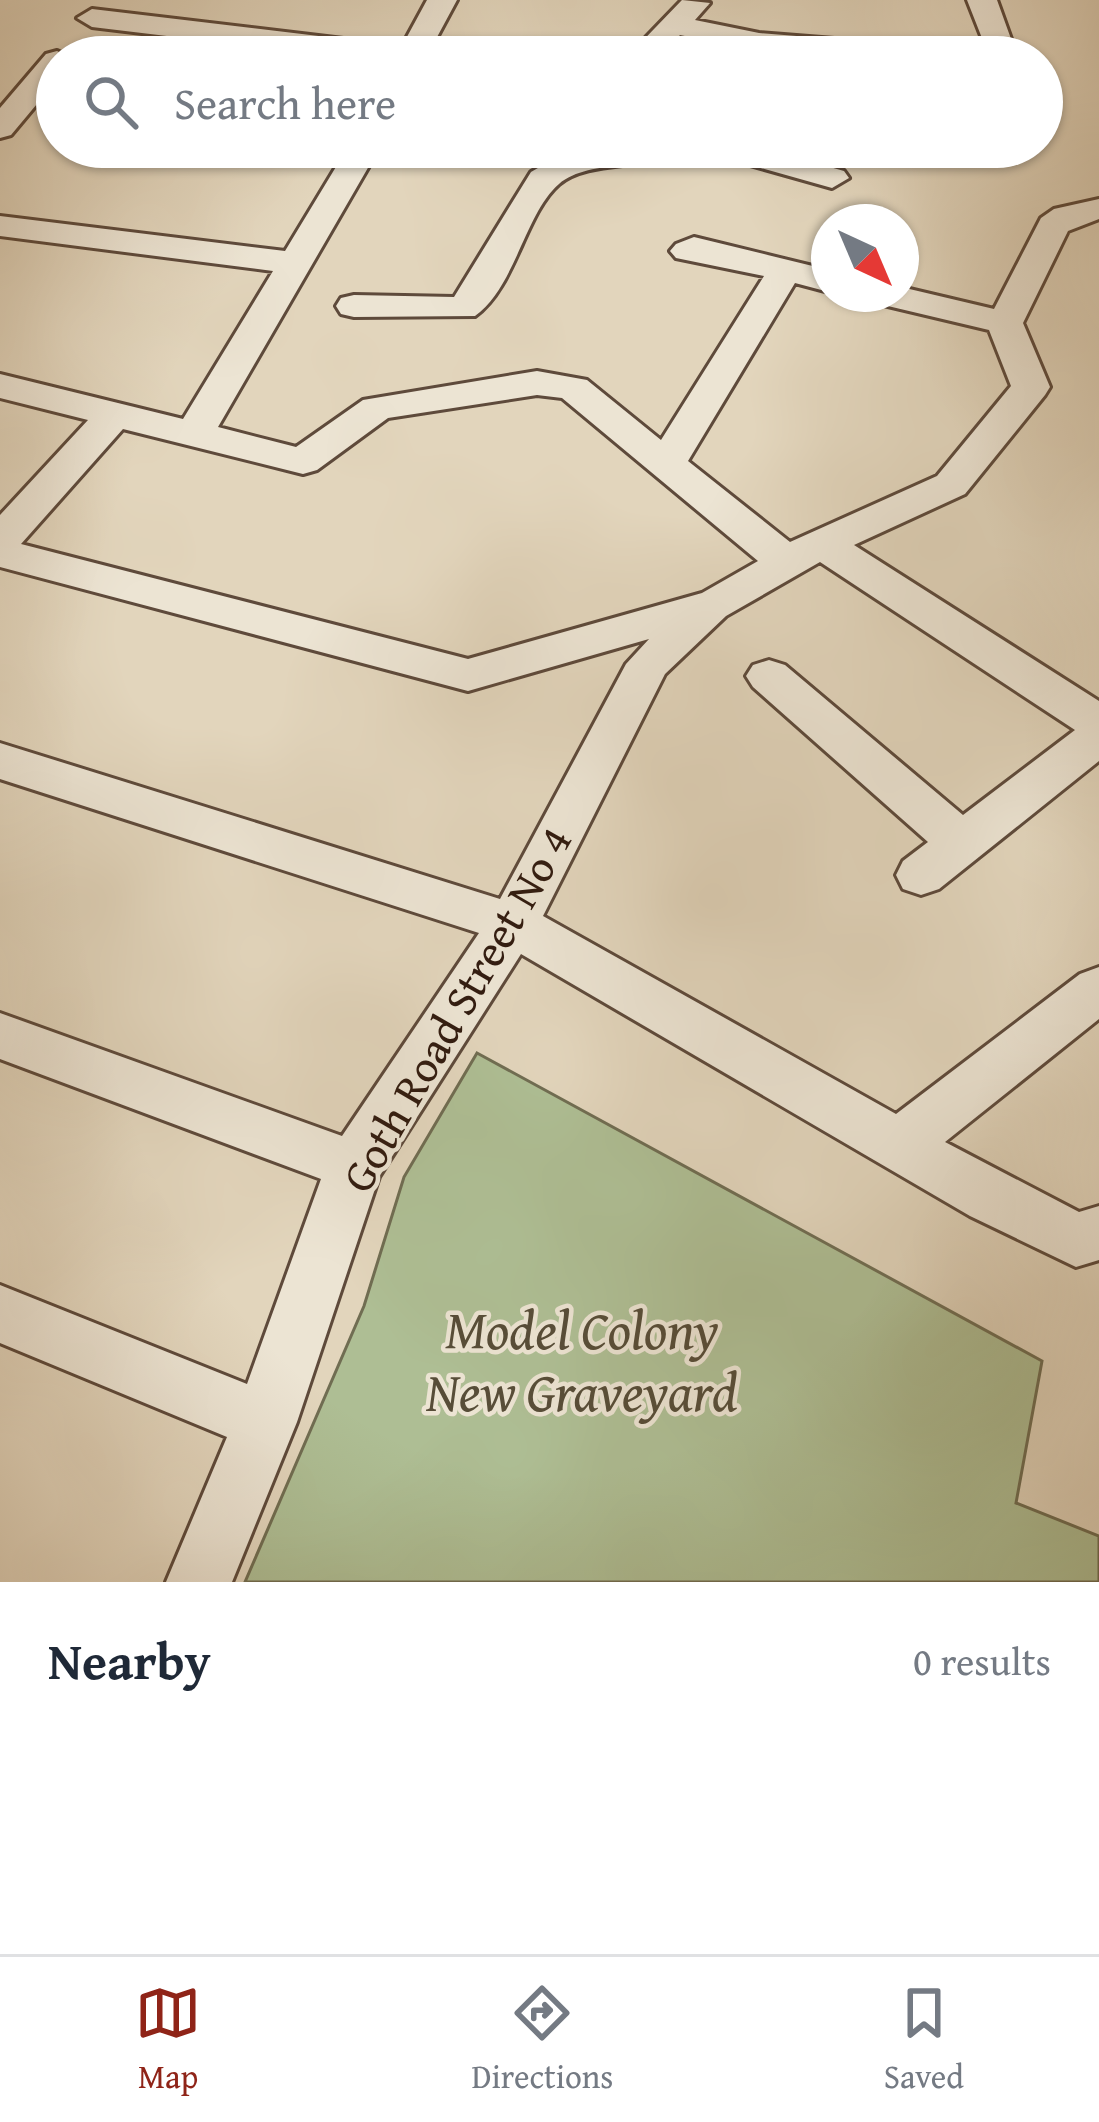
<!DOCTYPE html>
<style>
body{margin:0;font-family:"Gentium Book Plus",serif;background:#f2f2f3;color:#1f2937}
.compass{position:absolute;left:811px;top:204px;width:108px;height:108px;border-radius:50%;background:#fff;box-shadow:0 3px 9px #0004;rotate:136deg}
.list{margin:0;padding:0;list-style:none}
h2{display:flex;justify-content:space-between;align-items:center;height:156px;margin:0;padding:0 48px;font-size:51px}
h2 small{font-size:39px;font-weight:400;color:#747a83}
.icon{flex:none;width:66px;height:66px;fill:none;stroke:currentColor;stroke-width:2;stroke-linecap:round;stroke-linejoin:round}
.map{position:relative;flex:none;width:1099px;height:1582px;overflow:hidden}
.search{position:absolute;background:#fff;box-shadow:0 3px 9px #0004;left:36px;right:36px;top:36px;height:132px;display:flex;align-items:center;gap:30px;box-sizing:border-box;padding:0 42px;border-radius:66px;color:#747a83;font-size:45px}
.sheet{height:372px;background:#fff}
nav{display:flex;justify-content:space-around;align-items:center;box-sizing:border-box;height:168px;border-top:3px solid #e0e1e3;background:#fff;font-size:33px;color:#747a83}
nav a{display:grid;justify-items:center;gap:6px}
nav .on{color:#8f2418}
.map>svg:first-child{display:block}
.green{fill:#aebe94;stroke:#706d52;stroke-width:3}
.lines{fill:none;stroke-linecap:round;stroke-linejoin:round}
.minor-casing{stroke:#5e4a3b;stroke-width:6}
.minor{fill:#ece4d3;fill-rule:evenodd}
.labels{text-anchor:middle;stroke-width:9;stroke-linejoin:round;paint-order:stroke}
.street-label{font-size:45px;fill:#321c10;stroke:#ece4d3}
.near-park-label{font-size:54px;font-style:italic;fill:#574d38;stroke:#ece4d3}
</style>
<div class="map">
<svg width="1099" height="1582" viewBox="0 0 1099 1582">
<rect width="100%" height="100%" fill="#e2d5bc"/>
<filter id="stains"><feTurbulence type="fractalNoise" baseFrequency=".00167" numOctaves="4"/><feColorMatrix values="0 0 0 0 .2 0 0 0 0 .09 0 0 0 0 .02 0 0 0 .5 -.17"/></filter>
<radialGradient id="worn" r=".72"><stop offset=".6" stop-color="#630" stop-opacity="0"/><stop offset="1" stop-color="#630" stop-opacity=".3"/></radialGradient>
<path class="green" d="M477,1053L1042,1361L1016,1503L1099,1536V1582H245L364,1306L404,1177Z"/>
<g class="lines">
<defs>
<path id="minor" d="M427,0H457L429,52L432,57H341L92,27L77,18L92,9L402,46Z
M682,0L710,3L695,20L759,33L847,40L862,49L858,55C801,65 736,46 680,35L659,57H627Z
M967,0H997L1015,50L1011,56H989Z
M57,51L70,57H57V80L11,135L0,138V108L46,54Z
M348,147H380L218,427L296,447L363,400L537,371L587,380L661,440L764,276L676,258L670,251L676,244L694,237L829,270V292L795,283L688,461L790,542L937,476L1011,386L989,330L871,302L866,294H901V287L994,309L1041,218L1054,209L1099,199V219L1068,231L1023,323L1050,387L1045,395L965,494L854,545L1099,701V761L939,889L921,895L903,889L896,875L903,861L928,842L753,687L746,676L753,665L769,660L785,665L963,815L1075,730L820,562L726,616L665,674L543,916L896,1114L1080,974L1099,967V1019L945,1142L1079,1212L1099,1206V1260L1076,1267L970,1216L521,954L379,1177L297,1422L232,1582H166L227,1437L0,1343V1285L247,1384L321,1179L0,1059V1013L342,1136L479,933L0,779V743L500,899L626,664L649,639L468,691L0,567V515L88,420L0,398V374L183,419L273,271L0,236V216L285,251ZM537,395L562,398L758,561L702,593L468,659L21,544L123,429L303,474L317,470L388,418Z
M601,147H680C660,172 590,157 559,184C525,213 515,288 475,316L354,317L341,314L336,306L341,298L354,295L454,297L531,172L562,154Z
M707,147H759L844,171L849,178L832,188L711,154Z"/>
</defs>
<use href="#minor" class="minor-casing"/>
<use href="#minor" class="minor"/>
</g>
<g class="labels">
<g class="street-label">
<text transform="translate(456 1009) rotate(-60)" y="16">Goth Road Street No 4</text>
</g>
<g class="near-park-label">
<text x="582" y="1349">Model Colony<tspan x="582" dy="62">New Graveyard</tspan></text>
</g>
</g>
<rect width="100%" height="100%" filter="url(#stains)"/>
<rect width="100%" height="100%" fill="url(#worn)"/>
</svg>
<svg class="compass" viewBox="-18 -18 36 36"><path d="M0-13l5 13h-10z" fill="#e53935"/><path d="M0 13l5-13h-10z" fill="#747a83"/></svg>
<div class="search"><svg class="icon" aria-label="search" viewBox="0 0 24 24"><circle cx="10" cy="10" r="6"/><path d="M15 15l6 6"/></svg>Search here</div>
</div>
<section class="sheet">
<h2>Nearby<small>0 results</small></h2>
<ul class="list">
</ul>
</section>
<nav>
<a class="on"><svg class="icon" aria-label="map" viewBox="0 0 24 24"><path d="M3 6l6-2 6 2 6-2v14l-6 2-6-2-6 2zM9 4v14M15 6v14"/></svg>Map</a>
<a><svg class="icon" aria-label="directions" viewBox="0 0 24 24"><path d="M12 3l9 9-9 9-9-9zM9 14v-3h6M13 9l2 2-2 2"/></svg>Directions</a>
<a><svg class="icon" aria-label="saved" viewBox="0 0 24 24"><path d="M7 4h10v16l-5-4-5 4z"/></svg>Saved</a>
</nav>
